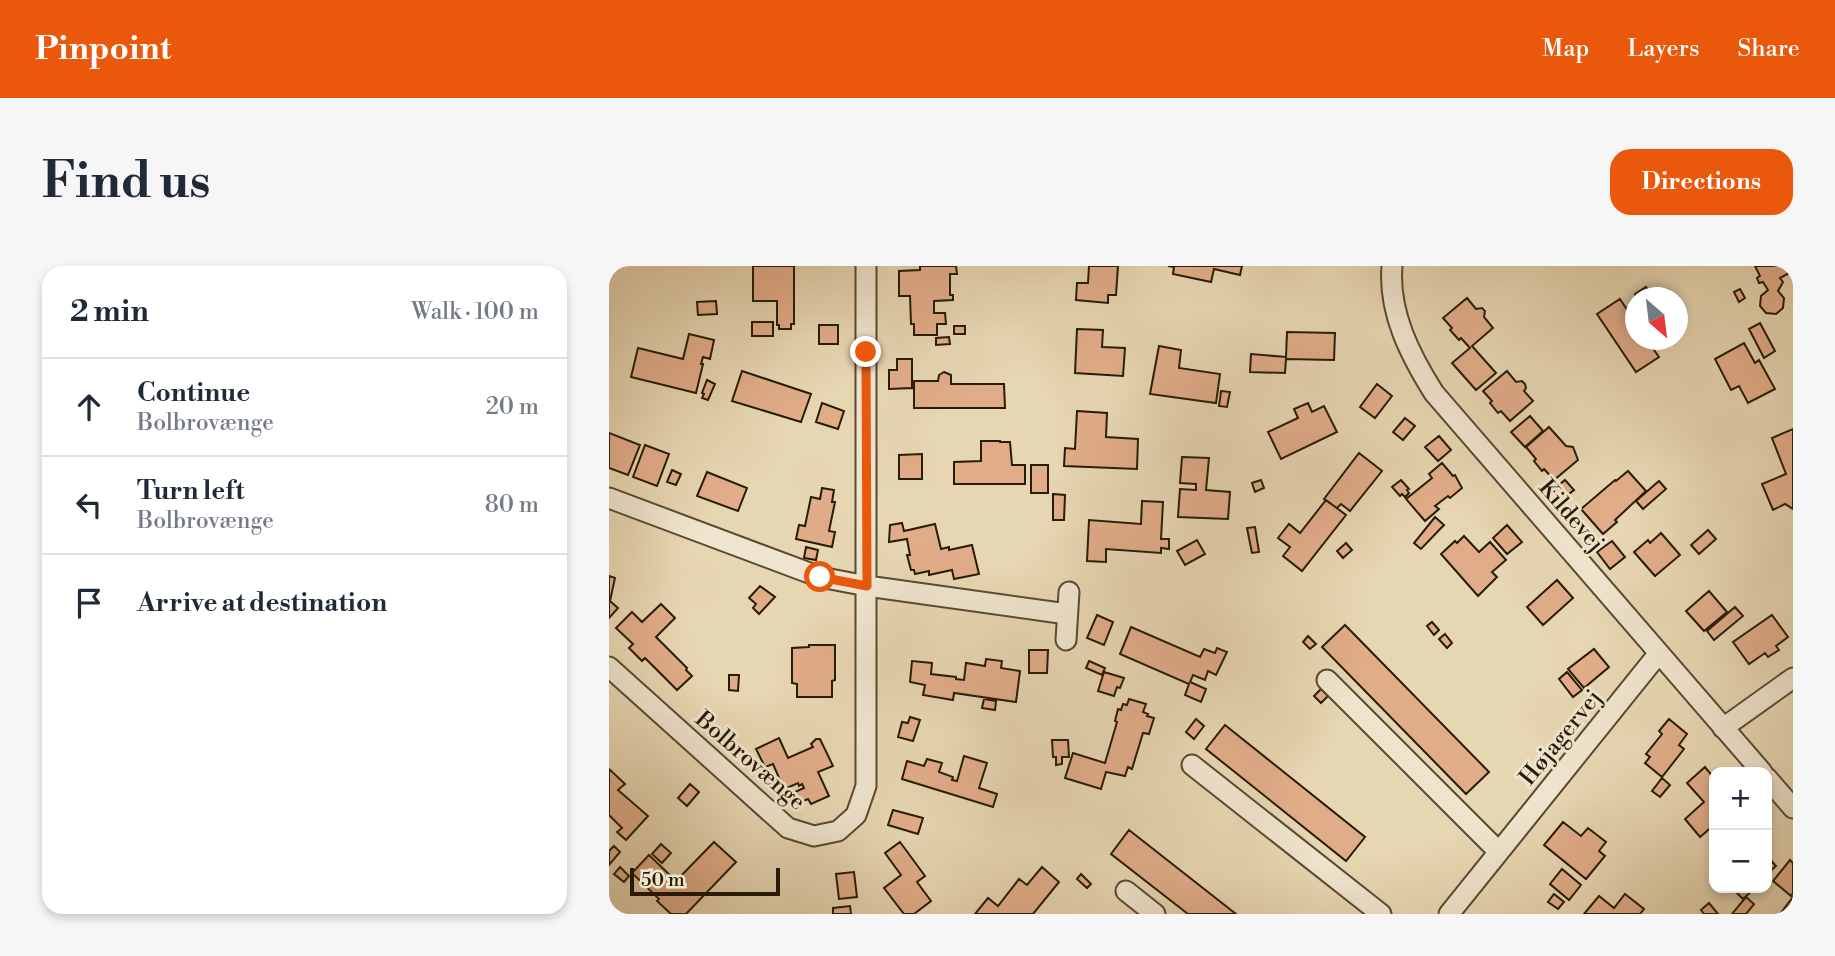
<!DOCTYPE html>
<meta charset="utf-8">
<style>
body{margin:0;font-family:"Libre Bodoni",serif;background:#f6f6f7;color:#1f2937}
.controls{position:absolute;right:21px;bottom:21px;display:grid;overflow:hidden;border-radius:14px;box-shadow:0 4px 10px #0003}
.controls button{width:63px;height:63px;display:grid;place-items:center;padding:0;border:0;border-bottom:2px solid #e0e1e3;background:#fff;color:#1f2937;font:35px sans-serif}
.compass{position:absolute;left:1016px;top:21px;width:63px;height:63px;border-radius:50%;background:#fff;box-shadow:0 4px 10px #0003;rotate:152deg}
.scale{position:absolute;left:21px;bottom:18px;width:150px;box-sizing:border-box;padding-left:7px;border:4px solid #281b07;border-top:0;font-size:19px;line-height:24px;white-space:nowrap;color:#281b07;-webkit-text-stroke:5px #efe4cd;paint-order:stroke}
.stop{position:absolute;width:21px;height:21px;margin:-16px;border:5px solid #ea580c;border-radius:50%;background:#fff}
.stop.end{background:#ea580c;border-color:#fff;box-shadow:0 2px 7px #0008}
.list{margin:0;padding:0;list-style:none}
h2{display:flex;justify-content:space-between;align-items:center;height:91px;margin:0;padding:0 28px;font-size:30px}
h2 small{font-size:23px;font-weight:400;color:#747a83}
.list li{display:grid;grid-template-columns:46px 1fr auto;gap:21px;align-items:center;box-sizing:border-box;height:98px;padding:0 28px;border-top:2px solid #e0e1e3}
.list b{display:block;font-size:26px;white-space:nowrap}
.list p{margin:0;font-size:23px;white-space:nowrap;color:#747a83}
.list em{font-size:23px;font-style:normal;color:#747a83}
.icon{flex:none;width:38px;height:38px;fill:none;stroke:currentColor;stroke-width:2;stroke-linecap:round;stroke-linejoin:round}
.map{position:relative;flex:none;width:1184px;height:648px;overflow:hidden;border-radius:21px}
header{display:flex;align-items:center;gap:42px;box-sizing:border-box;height:98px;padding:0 35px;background:#ea580c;color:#fff}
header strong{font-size:33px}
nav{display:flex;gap:38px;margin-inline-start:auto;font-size:24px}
.intro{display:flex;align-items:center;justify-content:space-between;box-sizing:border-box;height:168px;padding:0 42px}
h1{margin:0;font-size:49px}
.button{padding:18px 32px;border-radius:21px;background:#ea580c;color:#fff;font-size:24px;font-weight:700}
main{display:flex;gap:42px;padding:0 42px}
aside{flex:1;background:#fff;border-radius:21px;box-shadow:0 4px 10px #0003}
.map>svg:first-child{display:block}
.building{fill:#e1ad89;stroke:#281b07;stroke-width:2}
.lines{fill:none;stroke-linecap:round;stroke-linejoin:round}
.street-casing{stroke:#584a32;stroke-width:23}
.street{stroke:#efe4cd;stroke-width:19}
.route{stroke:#ea580c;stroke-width:9}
.labels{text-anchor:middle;stroke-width:6;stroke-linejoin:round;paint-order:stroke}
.street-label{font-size:23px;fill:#281b07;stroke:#efe4cd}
</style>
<header>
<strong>Pinpoint</strong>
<nav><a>Map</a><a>Layers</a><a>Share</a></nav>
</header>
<div class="intro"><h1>Find us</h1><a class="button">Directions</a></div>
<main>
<aside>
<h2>2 min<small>Walk · 100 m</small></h2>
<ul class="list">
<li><svg class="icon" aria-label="ahead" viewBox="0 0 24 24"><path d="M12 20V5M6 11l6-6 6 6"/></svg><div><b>Continue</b><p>Bolbrovænge</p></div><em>20 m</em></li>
<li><svg class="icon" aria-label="left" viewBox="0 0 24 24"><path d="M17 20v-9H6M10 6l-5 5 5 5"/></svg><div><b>Turn left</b><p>Bolbrovænge</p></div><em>80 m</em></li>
<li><svg class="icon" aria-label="arrive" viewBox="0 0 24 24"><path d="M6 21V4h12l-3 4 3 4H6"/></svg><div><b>Arrive at destination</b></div></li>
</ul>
</aside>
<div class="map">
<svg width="1184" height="648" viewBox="0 0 1184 648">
<rect width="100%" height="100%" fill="#e7d6b2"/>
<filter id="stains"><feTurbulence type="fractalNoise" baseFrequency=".00286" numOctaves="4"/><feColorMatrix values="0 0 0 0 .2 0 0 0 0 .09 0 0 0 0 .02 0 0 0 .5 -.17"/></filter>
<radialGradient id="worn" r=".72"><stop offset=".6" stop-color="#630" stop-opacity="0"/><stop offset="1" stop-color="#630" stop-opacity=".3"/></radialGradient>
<path class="building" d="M144,0H185V58H182V63H170V59H168V35H144Z
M311,0H347L348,8H341V29H344V34L325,35V47H336L337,58H328V69H305V58H302L301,30H290V5L311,4Z
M480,0H509L507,29H499V37L467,34L468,17H479Z
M559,0H633L631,9L605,3L602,16L564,8L565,1Z
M1146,0H1179L1182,6L1171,12L1174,16L1169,25L1175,32L1174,42L1167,48L1157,47L1151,40L1152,30L1159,24L1154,16L1150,17L1148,12L1151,10Z
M1037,21L1044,32H1028L1026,28Z
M1131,23L1136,32L1130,36L1125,26Z
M858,32L867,43L873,42L876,45L875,51L884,62L863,80L887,107L867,124L843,97L861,82L852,72L850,74L841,64L843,62L834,52Z
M1011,33L1023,51L1027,48V74H1038L1050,91L1027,106L988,48Z
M107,35L108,48L89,49L88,36Z
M143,56H164V70H143Z
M1151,57L1166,85L1155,92L1140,63Z
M210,59H229V78H210Z
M345,60H356V68H345Z
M468,63L494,64L493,81L516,82L514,110L466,107Z
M678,66L726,67L725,94L677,93L676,107L641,106L642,88L677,91Z
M80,68L105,74L101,93L94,91L92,98H94L87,127L22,111L29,82L74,93Z
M340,71L341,78L327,79V72Z
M1135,77L1146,97L1150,94L1166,123L1139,137L1130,120L1122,124L1106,93Z
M550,80L572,84L570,102L611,108L607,137L541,128Z
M288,93H303V122L280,123V104H288Z
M133,105L202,128L192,156L123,135Z
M898,105L907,116L913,115L916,118L917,122L915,125L924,135L901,155L892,145L889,147L881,137L883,135L874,125Z
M335,106L342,109V118H395L396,142H305V115H329L330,109Z
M98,114L106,118L99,134L93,132L95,128L93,127Z
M768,118L783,130L766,152L751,141Z
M612,125L621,126L618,141L610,140Z
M213,137L235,145L229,163L207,156Z
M699,137L703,146L715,140L728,166L672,193L659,166L689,152L685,143Z
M468,145L498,147L497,171L529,173L528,203L455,200L456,182L466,183Z
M921,150L934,165L916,181L902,166Z
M796,152L806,160L794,174L784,166Z
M940,161L957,180L964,181L969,194L945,214L935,203L933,205L925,195L927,193L917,181Z
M1184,163V243L1176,238L1164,244L1153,218L1177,208L1163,172Z
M0,167L31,179L19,209L0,202Z
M830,170L842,184L829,195L816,181Z
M372,175H391V176H401L403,199H416V218H345V196L372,195Z
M36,179L60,188L48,220L24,211Z
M750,187L773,205L741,245L732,238L728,242L715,233Z
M313,188V213H290V189Z
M573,191L600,192L597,224L621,226L619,253L569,251L571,223L587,224V218L571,217Z
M833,197L844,210L846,209L853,222L841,232L839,230L826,240L830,243L816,255L797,233L823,212L820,208Z
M422,199H439V227H422Z
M63,204L72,208L67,219L58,216Z
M1019,205L1037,225L1006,254L1008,256L994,268L972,243L1006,214L1007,215Z
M98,206L138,222L129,245L88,230Z
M652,214L655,222L646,226L643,217Z
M792,214L800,223L798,224L800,227L796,231L793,228L791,230L783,221Z
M956,214L965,224L952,234L944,224Z
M1050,215L1057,223L1034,243L1027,235Z
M213,222L225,224L223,236H226L220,265L226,266L223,281L187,273L190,259L196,260L202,231L211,233Z
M444,228L456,229L455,254H444Z
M717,234L737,249L693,305L674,290L681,281L669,272L680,258L691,267Z
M533,235L554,236L552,273H560V283L552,282V287L497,283V296L478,295L480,254L532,258Z
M826,251L835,259L812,283L805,277Z
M293,257L295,265L326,258L332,283L340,281V284L363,279L370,308L345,313L343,304L320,309V305L306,308L305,304H302L298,289H301L298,273L280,276L281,259Z
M898,259L913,276L898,288L884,272Z
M646,261L650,286L643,287L638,262Z
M1099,264L1107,273L1090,288L1082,279Z
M1052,267L1071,289L1046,310L1025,286L1039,274L1041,277Z
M855,270L870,286L881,276L897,294L883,306L888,311L869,330L832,288L846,275L848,277Z
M588,274L596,288L576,299L568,285Z
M1003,275L1016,291L1001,303L988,286Z
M737,277L743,284L734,292L728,285Z
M197,281L209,284L207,294L195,292Z
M0,310L6,312L1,335L9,342L0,352Z
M948,314L964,332L934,359L918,341Z
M151,320L166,331L150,348L144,342L147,338L140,332Z
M1100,325L1118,346L1095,365L1077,345Z
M52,338L66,352L47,371L78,402L77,404L83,410L68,424L36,392L33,395L20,382L24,378L7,362L23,346L33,356Z
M1126,341L1134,350L1105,374L1098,365Z
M488,349L504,356L495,379L478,372Z
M1163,349L1179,371L1167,380L1170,384L1159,391L1156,387L1140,398L1124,376Z
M823,356L830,364L825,369L818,360Z
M736,359L880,506L857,528L713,381Z
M522,361L591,391L595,383L606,387L608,382L618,386L607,409L599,405L596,414L584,409L581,416L597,423L592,436L576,429L580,418L511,388Z
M836,368L843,377L838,382L830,373Z
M699,370L707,378L701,383L694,376Z
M200,379H226V414L223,415V431H188V418L183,417V382L200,381Z
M985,383L1000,401L975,422L959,403Z
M420,384H439L438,407H420Z
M377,393L393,395L392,402L411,405L407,436L345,427L344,434L314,429L316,419L301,416L303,395L323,397L322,408L347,411V413L355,414L357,397L376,400Z
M480,395L496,402L493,409L477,402Z
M495,406L515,412L511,422L508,421L505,430L489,425Z
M958,406L973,424L964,431L950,413Z
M120,409H130L129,425L120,424Z
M712,423L719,430L712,437L705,430Z
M375,433L387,435L386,444L373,442Z
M520,433L537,438L534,446L539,448L538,450L545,452L540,468L534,467L523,503L519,501L516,510L497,506L492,523L456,512L464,487L496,497L508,456L506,455L509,443L512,444L514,438L518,439Z
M301,451L311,454L304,475L289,471L293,456L299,457Z
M587,453L595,460L585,473L577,466Z
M1060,453L1078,468L1070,479L1075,483L1053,511L1036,497L1041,491L1037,488L1053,468L1050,465Z
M616,459L756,571L737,595L597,483Z
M170,472L179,492L204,481L202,478L207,473H211L224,500L209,506L220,530L202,538L199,533L182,540L177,530L195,522L193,518L190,520L189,517L178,522L174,521L164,498L156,501L147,483Z
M443,474H459L460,491H453V498L447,499V491H444Z
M355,490L378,497L370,522L388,528L384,541L293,513L298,495L315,500L318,493L333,497L330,506L344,511L343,514L348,515Z
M1096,501L1105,512V559L1091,571L1076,553L1095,536L1078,517Z
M0,503L16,518L9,524L39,550L17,574L8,566L13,562L0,549Z
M1053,512L1061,519L1051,531L1043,525Z
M81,518L90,526L78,540L69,532Z
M284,544L314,552L309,568L279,559Z
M954,556L972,570L979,562L997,576L990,585L996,590L977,613L935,579Z
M520,564L627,648H579L502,588Z
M105,576L127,596L77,648H62L48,635L50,633L23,607L40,589L67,615Z
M291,576L316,610L308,616L322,635L305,648H295L275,622L292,609L276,587Z
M52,578L62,587L53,597L43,588Z
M5,580L11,586L0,599V585Z
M1158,590L1167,600L1158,608Z
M1181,594L1184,597V627L1182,630L1164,615Z
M11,601L20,610L15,616L5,608Z
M433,601L450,616L424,648H366L379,632L389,640L410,613L418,619Z
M953,603L972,619L960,634L941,618Z
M245,606L248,631L230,633L227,608Z
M472,608L482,618L478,622L468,613Z
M1123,622H1146L1134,633Z
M945,628L955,636L949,643L939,636Z
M1016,628L1035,643L1031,648H975L990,630L1005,642Z
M1137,631L1145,638L1137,648H1123Z
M1184,631V648H1171Z
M1100,637L1109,648H1095L1092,644Z
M241,640L242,648H224V642Z"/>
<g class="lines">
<defs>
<path id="street" d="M783,0C779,46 801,89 825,127L1153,506
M0,232L211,311L258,320L458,348
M457,374L460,326
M0,401L179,562L205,570L229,565L247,549L257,520V0
M718,414L890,586
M1114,462L1184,412
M583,499L772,648
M1158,512L1184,542
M517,625L546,648
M840,648L1050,387"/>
</defs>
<use href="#street" class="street-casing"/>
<use href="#street" class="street"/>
</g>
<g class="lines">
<path class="route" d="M211,311L258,320L257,86"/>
</g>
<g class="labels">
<g class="street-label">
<text transform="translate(963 249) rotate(49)" y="8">Kildevej</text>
<text transform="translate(951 471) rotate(-51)" y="8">Højagervej</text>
<text transform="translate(142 494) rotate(41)" y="8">Bolbrovænge</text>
</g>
</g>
<rect width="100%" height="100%" filter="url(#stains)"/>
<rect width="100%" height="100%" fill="url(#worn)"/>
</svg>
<div class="controls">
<button>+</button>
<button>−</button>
</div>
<svg class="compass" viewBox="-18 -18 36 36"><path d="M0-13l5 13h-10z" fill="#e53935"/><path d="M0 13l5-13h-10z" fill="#747a83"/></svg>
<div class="scale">50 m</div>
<div class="stop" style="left:211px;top:311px"></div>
<div class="stop end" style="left:257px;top:86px"></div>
</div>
</main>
